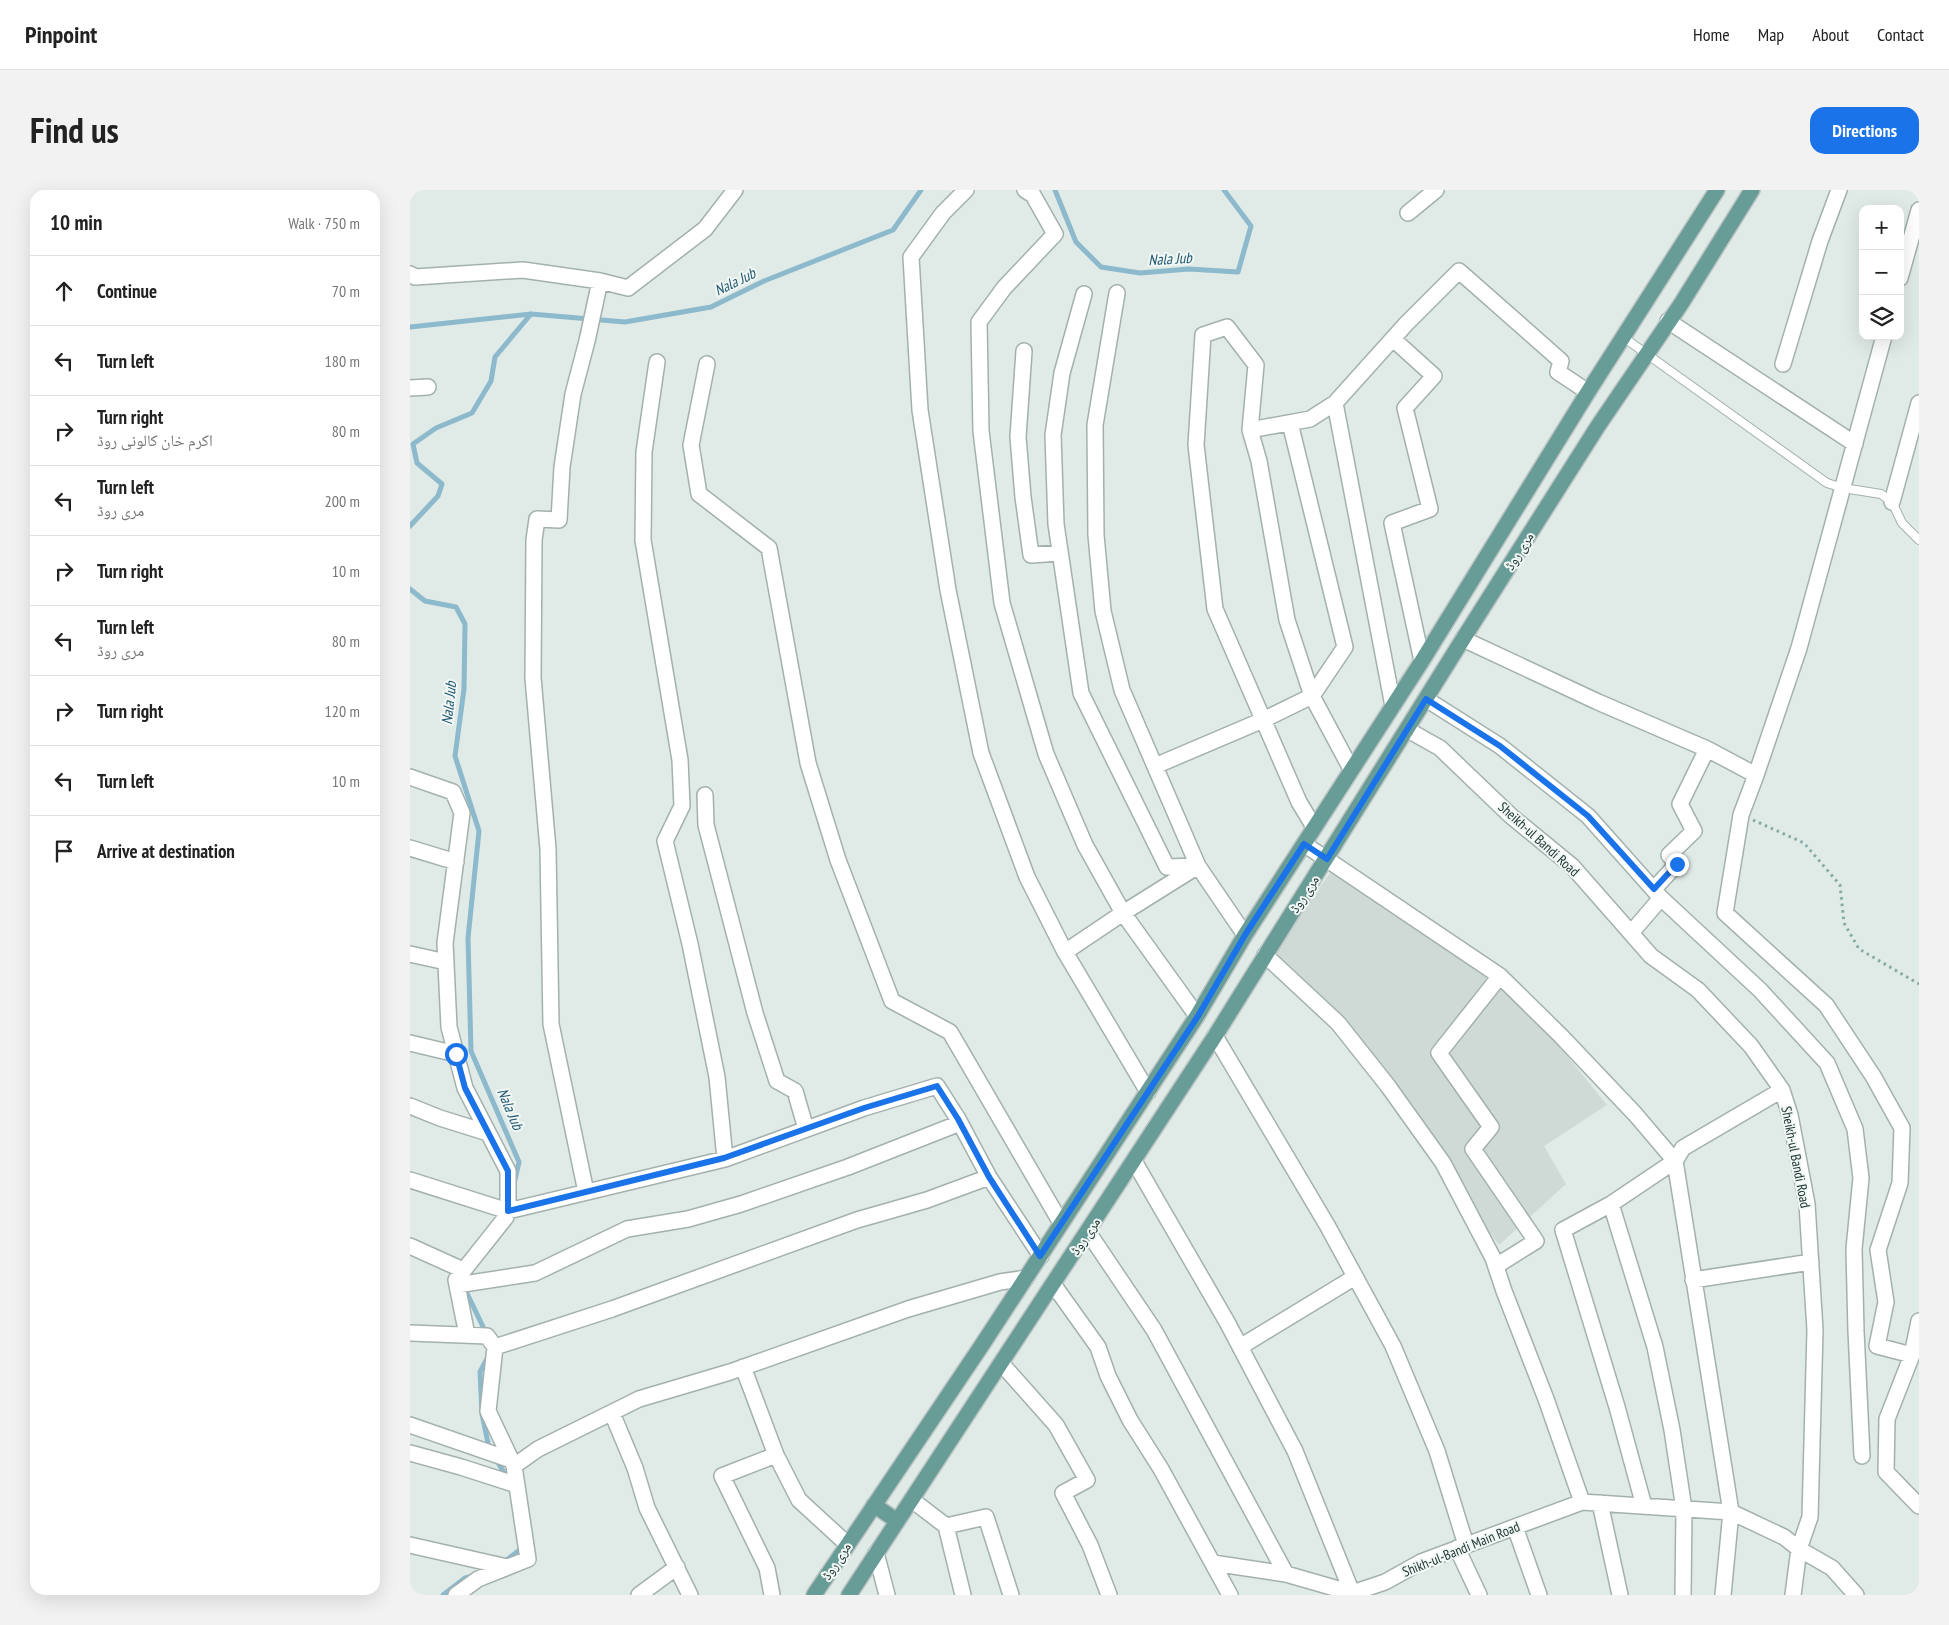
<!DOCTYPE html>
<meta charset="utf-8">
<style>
body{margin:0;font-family:"PT Sans Narrow","Noto Naskh Arabic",sans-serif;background:#f2f2f2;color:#222}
.controls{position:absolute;right:15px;top:15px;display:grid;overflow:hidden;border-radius:10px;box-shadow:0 5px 20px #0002}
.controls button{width:45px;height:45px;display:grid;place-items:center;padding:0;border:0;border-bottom:1px solid #e0e0e0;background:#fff;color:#222;font:25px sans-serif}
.stop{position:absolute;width:15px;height:15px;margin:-11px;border:4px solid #1a73e8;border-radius:50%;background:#fff}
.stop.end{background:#1a73e8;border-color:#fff;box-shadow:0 1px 5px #0008}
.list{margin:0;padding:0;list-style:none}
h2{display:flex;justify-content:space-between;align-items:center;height:65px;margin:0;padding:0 20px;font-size:21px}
h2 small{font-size:16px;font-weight:400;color:#767676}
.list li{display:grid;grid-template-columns:32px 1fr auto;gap:15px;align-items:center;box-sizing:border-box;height:70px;padding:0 20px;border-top:1px solid #e0e0e0}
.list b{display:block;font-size:19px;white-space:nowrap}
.list p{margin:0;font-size:16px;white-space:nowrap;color:#767676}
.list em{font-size:16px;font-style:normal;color:#767676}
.icon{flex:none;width:28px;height:28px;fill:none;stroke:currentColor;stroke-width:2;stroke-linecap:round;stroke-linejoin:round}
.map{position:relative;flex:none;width:1509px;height:1405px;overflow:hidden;border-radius:15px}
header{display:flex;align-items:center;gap:30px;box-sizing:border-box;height:70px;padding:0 25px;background:#fff;border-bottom:1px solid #e0e0e0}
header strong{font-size:24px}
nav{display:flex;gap:28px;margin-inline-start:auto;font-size:18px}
.intro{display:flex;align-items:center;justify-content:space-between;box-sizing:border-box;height:120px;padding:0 30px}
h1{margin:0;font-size:35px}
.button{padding:12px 22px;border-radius:15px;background:#1a73e8;color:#fff;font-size:18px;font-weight:700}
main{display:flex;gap:30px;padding:0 30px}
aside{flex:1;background:#fff;border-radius:15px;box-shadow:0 5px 20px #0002}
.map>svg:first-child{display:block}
.built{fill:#cfdad6}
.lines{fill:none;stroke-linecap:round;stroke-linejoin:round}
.stream{stroke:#8cb9cb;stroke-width:5}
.service-casing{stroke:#a3b1ae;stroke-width:10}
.minor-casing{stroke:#a3b1ae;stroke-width:18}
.primary-casing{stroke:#bdc4c3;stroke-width:18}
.path{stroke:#83aba4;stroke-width:3;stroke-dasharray:2.5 4;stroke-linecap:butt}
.service{stroke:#fff;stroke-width:8}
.minor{stroke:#fff;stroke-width:15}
.primary{stroke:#689c96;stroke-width:15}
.route{stroke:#1a73e8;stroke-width:6}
.labels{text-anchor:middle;stroke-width:4;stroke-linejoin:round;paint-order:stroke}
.street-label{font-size:14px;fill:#223936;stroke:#f1f7f5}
.water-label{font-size:15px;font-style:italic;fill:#215870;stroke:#f1f7f5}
</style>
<header>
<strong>Pinpoint</strong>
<nav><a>Home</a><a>Map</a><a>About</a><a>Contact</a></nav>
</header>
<div class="intro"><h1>Find us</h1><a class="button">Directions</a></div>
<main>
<aside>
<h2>10 min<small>Walk · 750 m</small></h2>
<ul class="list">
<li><svg class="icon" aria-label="ahead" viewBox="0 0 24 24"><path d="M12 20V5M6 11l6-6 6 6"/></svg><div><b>Continue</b></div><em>70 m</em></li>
<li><svg class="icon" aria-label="left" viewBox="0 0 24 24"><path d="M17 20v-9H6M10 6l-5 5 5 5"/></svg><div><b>Turn left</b></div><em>180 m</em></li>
<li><svg class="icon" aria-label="right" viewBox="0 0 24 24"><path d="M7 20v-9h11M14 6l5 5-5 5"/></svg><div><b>Turn right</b><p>اکرم خان کالونی روڈ</p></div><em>80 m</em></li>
<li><svg class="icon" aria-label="left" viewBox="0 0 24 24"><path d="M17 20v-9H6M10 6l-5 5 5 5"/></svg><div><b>Turn left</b><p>مری روڈ</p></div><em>200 m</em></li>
<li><svg class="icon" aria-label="right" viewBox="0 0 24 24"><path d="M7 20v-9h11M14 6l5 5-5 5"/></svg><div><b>Turn right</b></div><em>10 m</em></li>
<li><svg class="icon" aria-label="left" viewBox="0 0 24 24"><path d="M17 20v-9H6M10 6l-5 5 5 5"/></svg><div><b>Turn left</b><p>مری روڈ</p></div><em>80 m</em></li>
<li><svg class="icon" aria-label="right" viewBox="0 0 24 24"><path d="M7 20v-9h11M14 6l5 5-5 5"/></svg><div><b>Turn right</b></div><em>120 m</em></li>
<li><svg class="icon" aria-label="left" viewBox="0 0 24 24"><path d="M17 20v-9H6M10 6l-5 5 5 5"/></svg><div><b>Turn left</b></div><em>10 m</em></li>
<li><svg class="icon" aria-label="arrive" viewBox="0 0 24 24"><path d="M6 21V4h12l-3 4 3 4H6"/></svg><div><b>Arrive at destination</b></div></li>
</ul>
</aside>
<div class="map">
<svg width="1509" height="1405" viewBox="0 0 1509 1405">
<rect width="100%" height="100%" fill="#e0eae7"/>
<path class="built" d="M924,678L1096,791L1197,915L1134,956L1156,994L1089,1055L943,856L859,764Z"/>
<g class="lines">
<path class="stream" d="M645,0L666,52L691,77L730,83L779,79L828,82L841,36L814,0
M0,137L121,124L215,132L301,117L354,91L483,40L511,0
M0,336L28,306L32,294L7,273L3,254L26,238L62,223L81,191L85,167L121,124
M0,399L15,411L46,417L55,434L54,499L45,566L69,641L58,748L61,861L109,972L104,994
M54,1097L76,1143
M79,1165L70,1182L72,1224L79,1258
M86,1269L97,1288
M94,1372L112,1358
M33,1405L55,1388L64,1386"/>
<defs>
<path id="service" d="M1213,147L1417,293L1433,298L1471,304L1482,312L1492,333L1509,350"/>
<path id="minor" d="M556,0L533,23L501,67L510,220L538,400L571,563L617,687L655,762L738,902
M615,0L623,5L645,44L594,98L569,132L571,241L592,413L636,564L675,655L713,723L787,826
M998,23L1026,0
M0,84L5,87L113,80L190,91L218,98L295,39L325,0
M1490,88L1509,20
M674,104L652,183L643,245L646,334L671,503L757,677L788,676L835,745
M1258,131L1445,254
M983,149L1024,186L995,218L1020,319L982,333L1012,471
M614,161L608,247L613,307L621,365L650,363
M247,172L234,262L233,350L270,570L272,616L255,651L280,754L307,887L315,969
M297,174L281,255L289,304L359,358L398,573L428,670L482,811L540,842L651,1033
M1373,174L1410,51L1429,0
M0,198L18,197
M925,213L983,516
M880,233L935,457L902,506L941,579
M1482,312L1509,213
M1053,449L1188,512L1297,559L1270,614L1284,641L1259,665L1267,674L1244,699
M1016,509L1090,556L1178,626L1251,708L1221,743
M998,540L1030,558L1101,626L1162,676L1241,766L1288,800L1341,856L1372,900L1380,925L1397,1014L1405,1140L1400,1327L1389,1359L1383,1405
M1297,559L1346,585L1331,625L1315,723L1416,815L1463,886L1492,938L1490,993L1468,1060L1476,1112L1467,1156L1502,1165
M745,576L853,530L902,506L877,430L849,271L840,240
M1346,585L1389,458L1474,146
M0,587L43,602L52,623L35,753L39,837L55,898L98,981V1021L96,1027L46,1090L57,1145
M295,605L296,635L345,823L367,891L385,901L396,939
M904,637L889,612L805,419L786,255L793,145L817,137L846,175L840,240L900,229L925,213L996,134L1049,81L1151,171L1148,182L1178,202
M894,654L1090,786L1151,846L1225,924L1265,971L1201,1014L1245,1157L1262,1240L1274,1319L1273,1405
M0,658L46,672
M1251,708L1350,800L1417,873L1445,939L1451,988L1444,1059L1446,1141L1452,1266
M655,762L713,723L788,676L712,500L693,421L686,345L685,235L707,103
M0,764L36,772
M855,765L928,833L978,896L1033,973L1083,1068L1094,1101L1136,1209L1172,1312
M805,846L917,1035L983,1156L1027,1261L1056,1355
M0,853L46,864
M0,916L30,928L78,943
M724,971L817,1132L885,1261L943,1405
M0,990L98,1021L315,969L454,918L527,896L548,929L579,987L631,1066
M176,1002L141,834L138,659L123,488L124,350L127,329L149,330L152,277L163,204L177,151L190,91
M1201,1014L1153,1040L1207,1217L1234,1316
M678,1042L744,1140L876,1384
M0,1056L53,1080
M1086,1076L1126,1051L1063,959L1081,937L1029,863L1090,786
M1283,1090L1401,1072
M643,1094L688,1157L698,1186L720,1230L751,1279L820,1405
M47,1095L125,1083L217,1039L278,1029L331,1014L438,977L550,933
M1509,1131L1502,1165L1477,1229L1476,1282L1509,1316
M0,1143L77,1146L85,1157L202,1119L447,1030L517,1010L579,987
M830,1157L945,1087
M591,1173L646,1235L677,1290L653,1303L680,1355L699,1405
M333,1177L366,1265L312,1286L357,1378L362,1405
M202,1223L225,1278L237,1318L280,1405
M0,1235L101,1270
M0,1263L51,1277L107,1295
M366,1265L389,1310L437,1354
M104,1276L128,1259L229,1209L320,1182L498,1119L590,1092L616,1088
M502,1310L536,1336L553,1405
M1190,1313L1210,1405
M536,1336L576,1327L601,1405
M1105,1337L1129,1405
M0,1355L97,1377
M1047,1358L1069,1405
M466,1363L477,1405
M803,1373L876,1384L942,1403L975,1392L1011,1372L1172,1312L1321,1322L1374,1347L1389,1359L1422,1378L1446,1405
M46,1405L68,1389L118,1369L104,1276L78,1221L85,1157
M229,1405L267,1377
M1313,1405L1321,1322L1265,971L1273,958L1372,900"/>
<path id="primary" d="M464,1315L487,1331
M404,1405L572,1155L787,826L835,745L1012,471L1178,202L1307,0
M439,1405L805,846L1053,449L1188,236L1271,114L1342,0"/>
</defs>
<use href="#service" class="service-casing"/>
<use href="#minor" class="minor-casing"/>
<use href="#primary" class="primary-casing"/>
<path class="path" d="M1343,630L1394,653L1430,695L1434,733L1449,759L1509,794"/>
<use href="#service" class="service"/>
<use href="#minor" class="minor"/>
<use href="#primary" class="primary"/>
</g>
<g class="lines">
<path class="route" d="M46,864L55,898L98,981V1021L314,968L454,918L527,896L548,929L579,987L630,1066L788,826L835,745L894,654L917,669L1016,509L1090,556L1178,626L1244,699L1267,674"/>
</g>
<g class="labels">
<g class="street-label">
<text transform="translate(1109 361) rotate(-58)" y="5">مری روڈ</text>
<text transform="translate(1129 649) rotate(42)" y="5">Sheikh-ul Bandi Road</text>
<text transform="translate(894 704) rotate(-57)" y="5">مری روڈ</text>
<text transform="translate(1386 967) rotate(79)" y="5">Sheikh-ul Bandi Road</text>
<text transform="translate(675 1046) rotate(-56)" y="5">مری روڈ</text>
<text transform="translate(1051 1359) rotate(-22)" y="5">Shikh-ul-Bandi Main Road</text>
<text transform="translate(426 1371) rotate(-57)" y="5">مری روڈ</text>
</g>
<g class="water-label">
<text transform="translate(760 69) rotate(-3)" y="5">Nala Jub</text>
<text transform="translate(325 92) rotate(-26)" y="5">Nala Jub</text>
<text transform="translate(39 513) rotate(-84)" y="5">Nala Jub</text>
<text transform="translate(100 919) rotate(67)" y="5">Nala Jub</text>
</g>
</g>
</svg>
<div class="controls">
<button>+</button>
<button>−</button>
<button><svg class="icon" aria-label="layers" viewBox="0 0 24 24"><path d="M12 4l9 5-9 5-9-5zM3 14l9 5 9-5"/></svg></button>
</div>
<div class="stop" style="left:46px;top:864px"></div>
<div class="stop end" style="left:1267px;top:674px"></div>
</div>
</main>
